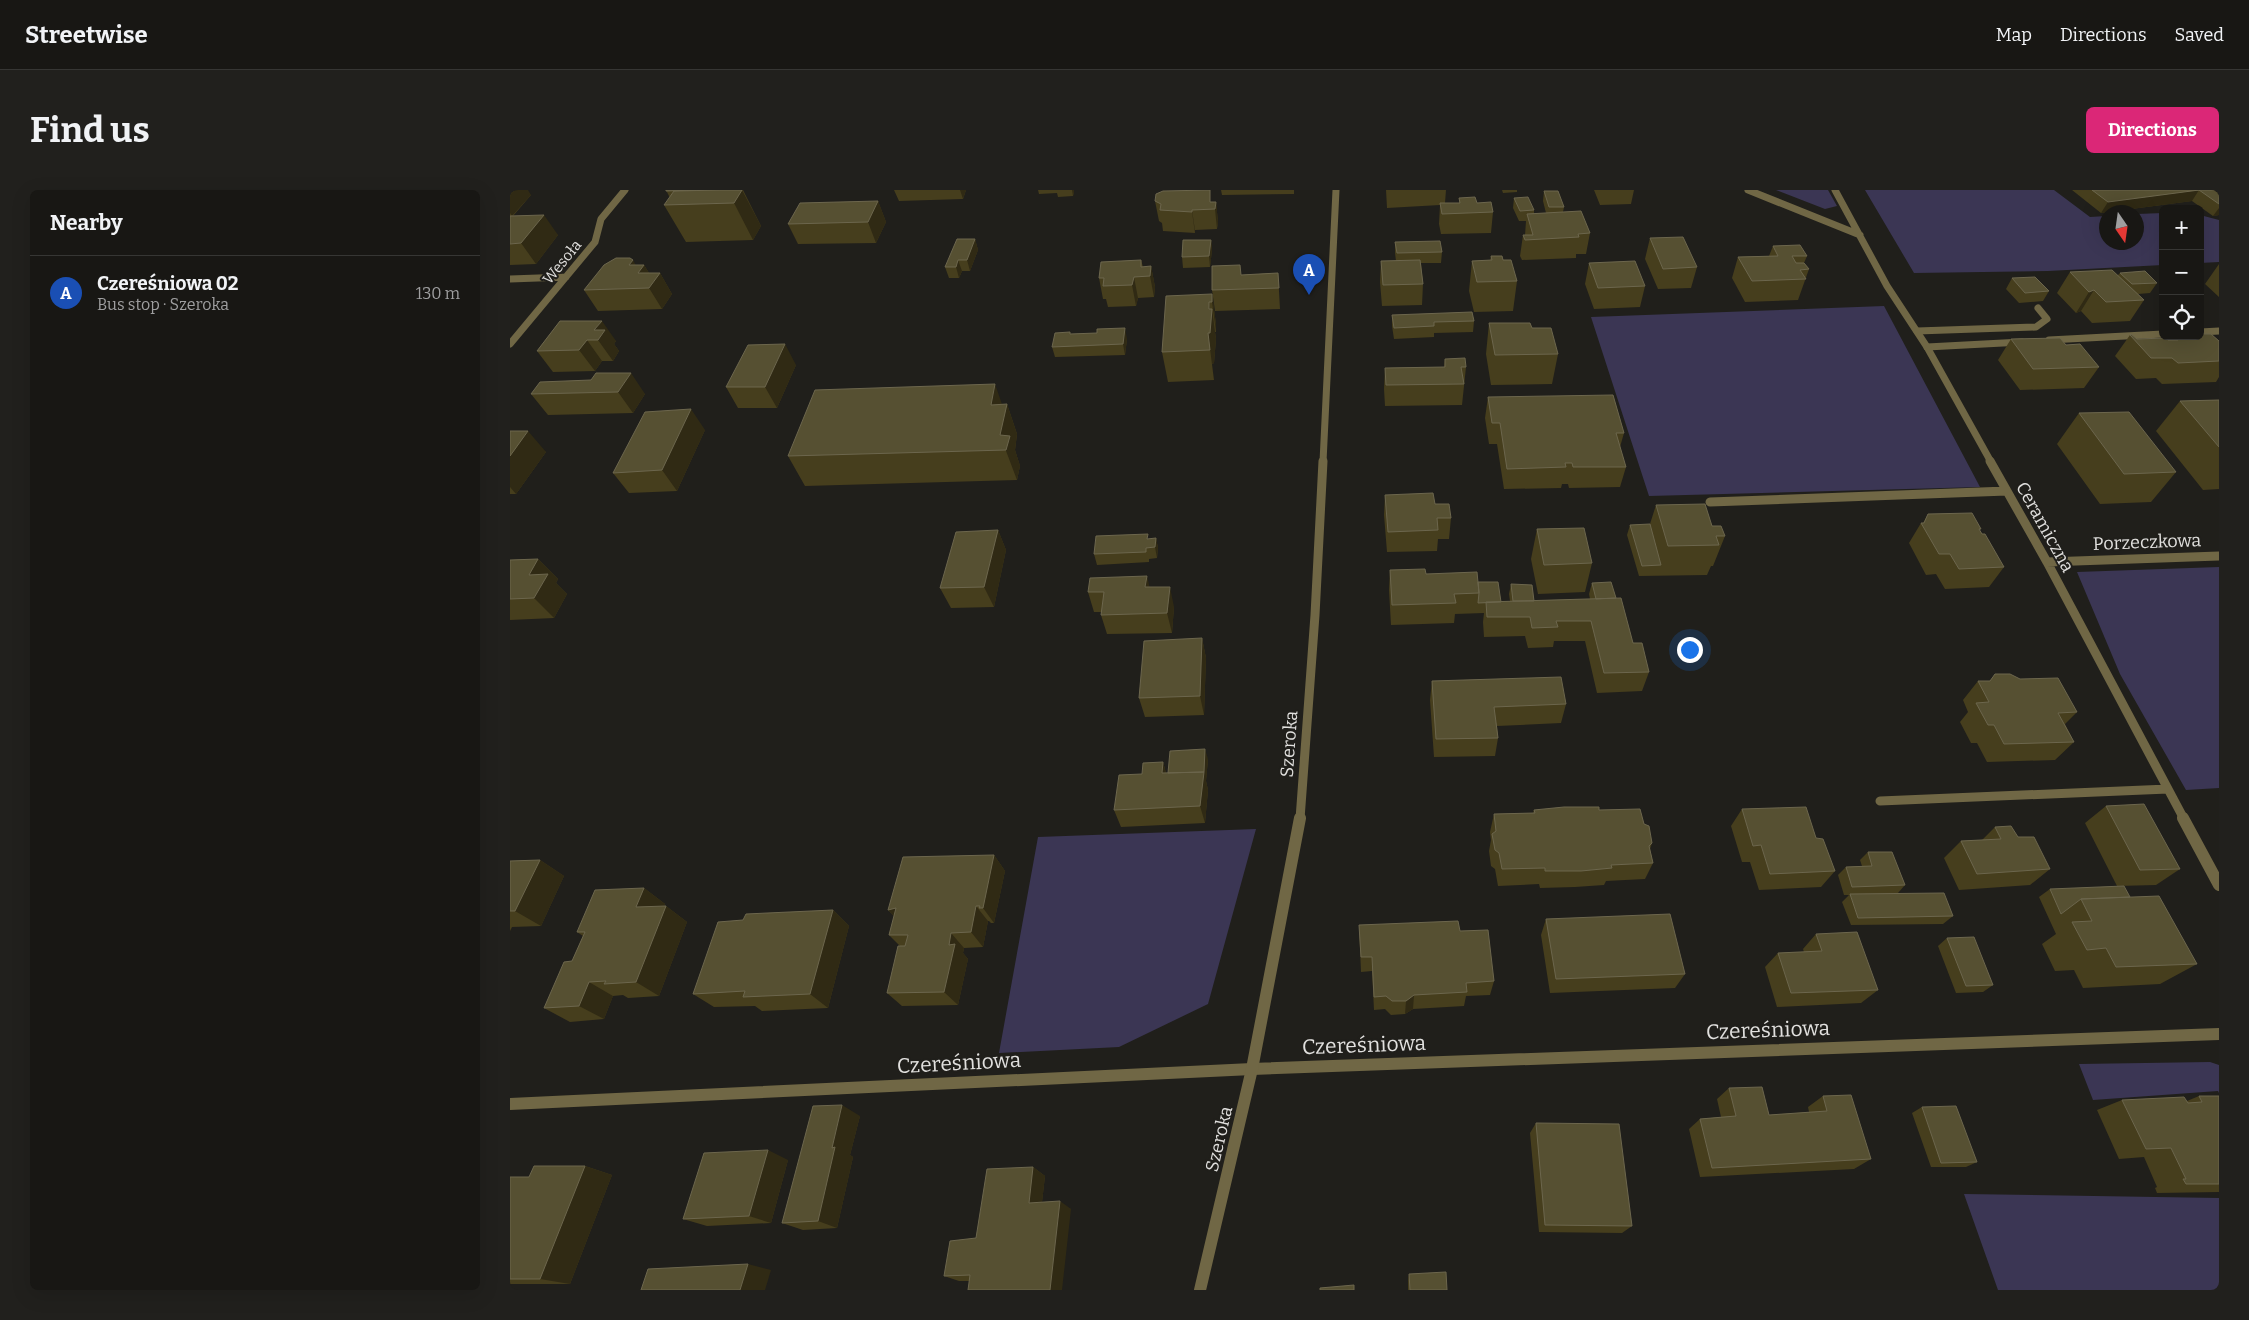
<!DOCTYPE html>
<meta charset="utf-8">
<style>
body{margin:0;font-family:Bitter,serif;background:#21201d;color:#f1f3f6}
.controls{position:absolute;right:15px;top:15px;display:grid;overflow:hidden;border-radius:8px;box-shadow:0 5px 20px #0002}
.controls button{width:45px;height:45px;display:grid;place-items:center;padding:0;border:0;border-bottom:1px solid #363634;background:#181714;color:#f1f3f6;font:25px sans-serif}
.compass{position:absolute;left:1589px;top:15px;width:45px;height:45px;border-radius:50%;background:#181714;box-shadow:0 5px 20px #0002;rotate:167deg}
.you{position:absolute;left:1179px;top:459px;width:18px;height:18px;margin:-12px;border:4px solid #fff;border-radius:50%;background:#1a73e8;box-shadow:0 0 0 8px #1a73e833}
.badge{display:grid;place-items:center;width:32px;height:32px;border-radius:50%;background:#db2777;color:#fff;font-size:16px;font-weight:700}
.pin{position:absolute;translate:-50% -41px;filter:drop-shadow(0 1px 2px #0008)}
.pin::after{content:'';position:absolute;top:26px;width:18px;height:15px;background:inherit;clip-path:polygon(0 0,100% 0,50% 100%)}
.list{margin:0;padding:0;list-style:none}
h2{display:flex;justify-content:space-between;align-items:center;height:65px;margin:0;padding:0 20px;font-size:21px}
h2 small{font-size:16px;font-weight:400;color:#9f9fa0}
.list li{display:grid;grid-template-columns:32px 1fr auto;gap:15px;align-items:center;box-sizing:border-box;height:75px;padding:0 20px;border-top:1px solid #363634}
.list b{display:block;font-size:19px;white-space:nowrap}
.list p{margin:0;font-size:16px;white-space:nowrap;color:#9f9fa0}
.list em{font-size:16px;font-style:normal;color:#9f9fa0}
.icon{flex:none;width:28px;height:28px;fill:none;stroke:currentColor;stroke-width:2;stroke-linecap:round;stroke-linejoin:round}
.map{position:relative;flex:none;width:1709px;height:1100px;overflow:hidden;border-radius:8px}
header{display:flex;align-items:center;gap:30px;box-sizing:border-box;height:70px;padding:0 25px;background:#181714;border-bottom:1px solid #363634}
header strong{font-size:24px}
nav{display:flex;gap:28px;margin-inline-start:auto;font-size:18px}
.intro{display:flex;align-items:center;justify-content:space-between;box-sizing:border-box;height:120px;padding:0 30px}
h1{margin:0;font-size:35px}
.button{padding:12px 22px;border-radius:8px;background:#db2777;color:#fff;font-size:18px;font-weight:700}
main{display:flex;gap:30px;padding:0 30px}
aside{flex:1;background:#181714;border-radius:8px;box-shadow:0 5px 20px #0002}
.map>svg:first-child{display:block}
.green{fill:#3b3654}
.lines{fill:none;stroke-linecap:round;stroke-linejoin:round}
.service{stroke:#706745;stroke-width:7}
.minor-far2{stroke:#706745;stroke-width:7}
.minor-far1{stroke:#706745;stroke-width:9}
.minor{stroke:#706745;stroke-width:12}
.tertiary-far2{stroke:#706745;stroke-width:7}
.tertiary-far1{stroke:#706745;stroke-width:9}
.tertiary{stroke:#706745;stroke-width:12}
.wall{fill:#463e1d}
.shaded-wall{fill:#302a14}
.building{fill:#565032;stroke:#6c664d}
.labels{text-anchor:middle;stroke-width:4;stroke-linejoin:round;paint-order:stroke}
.far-street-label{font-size:15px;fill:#e1e0de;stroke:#201f1b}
.street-label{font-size:18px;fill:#e1e0de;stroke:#201f1b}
.near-street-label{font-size:21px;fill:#e1e0de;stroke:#201f1b}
</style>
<header>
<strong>Streetwise</strong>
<nav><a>Map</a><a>Directions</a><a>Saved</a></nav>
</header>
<div class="intro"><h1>Find us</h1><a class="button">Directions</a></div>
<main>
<aside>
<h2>Nearby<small></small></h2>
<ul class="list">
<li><span class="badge" style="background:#1a4fb4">A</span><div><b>Czereśniowa 02</b><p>Bus stop · Szeroka</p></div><em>130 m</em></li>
</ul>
</aside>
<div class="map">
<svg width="1709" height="1100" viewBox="0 0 1709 1100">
<rect width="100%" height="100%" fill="#201f1b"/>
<path class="green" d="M1266,0H1318L1327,16L1315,19Z
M1355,0H1544L1580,27L1596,26V52H1626L1627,24L1653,23V75L1538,81L1404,83Z
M1690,25L1709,30V72L1690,73Z
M1374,116L1470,297L1139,306L1081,127Z
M1709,377V598L1676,600L1610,484L1567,382Z
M746,639L698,814L609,857L489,863L528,647Z
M1700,872L1709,875V903L1708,901L1583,910L1569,874Z
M1454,1004L1709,1008V1100H1488Z"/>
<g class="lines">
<path class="service" d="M1407,141L1526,137L1537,129L1528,118
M1690,142L1709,141
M1539,150L1653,144
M1417,157L1512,152"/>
<path class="minor-far2" d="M1238,0L1350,45
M1325,0L1377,96L1417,157L1481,272
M0,89L56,87
M0,154L85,52L91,29L115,0"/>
<path class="minor-far1" d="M1480,271L1537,372L1674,629
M1200,312L1497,301
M1537,372L1709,366
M1370,611L1658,599"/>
<path class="minor" d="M1673,628L1709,695
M0,914L742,879L1709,844"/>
<path class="tertiary-far2" d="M813,272L826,0"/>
<path class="tertiary-far1" d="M790,629L805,425L813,271"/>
<path class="tertiary" d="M690,1100L742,879L790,628"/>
</g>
<path class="wall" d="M0,0L21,5L3,26L48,45L26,74L0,75Z
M156,0H233L251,36L243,50L176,52L154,15L160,8Z
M384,0H456L453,9L389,11Z
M528,0H564V2L563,6L548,7L547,3L529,4Z
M711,0H784V4L712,5Z
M876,0H936L935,13H949V8L967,13L983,22L981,43L931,44L929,34L930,15L877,18Z
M992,0H1007V2L993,3Z
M1084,0H1124L1121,14L1090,15Z
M1562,0H1709V25L1703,26L1682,11L1591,23Z
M1034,1L1054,17L1053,22L1080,43L1076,64H1066V68L1012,70L1010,66L1013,45H1015L1016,31H1009L1003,18L1004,8L1024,20V24L1036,23L1033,11Z
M368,11L376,32L366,53L288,54L278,34Z
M645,11L706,12L708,32L707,39L685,40V43L653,41L652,33L649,31Z
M1140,48L1187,77L1181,98L1148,99L1135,69Z
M465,49L468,60L460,81H452L449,88H439L435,77Z
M701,50L702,60L700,77L673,78L672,67Z
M885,52L932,62L931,73H911L913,94L912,115L872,116L870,92L871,71H886L885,63Z
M1263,56L1297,66L1294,73L1299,79L1288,110L1235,112L1222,88L1228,67L1259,66Z
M981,66L993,70L1007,91L1003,121L964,122L959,101L962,71L980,70Z
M631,70L633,77L641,76L645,97L644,107L628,108L626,116L598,117L596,109H593L589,88Z
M1079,73L1135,96L1130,117L1084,119L1075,94Z
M1709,74V107L1695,94Z
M126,75H134L139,83H150L162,104L152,119L88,121L74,100Z
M1560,82L1608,85L1610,83L1647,93L1640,103L1628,104L1634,110L1620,131L1582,133L1571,121L1566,123L1547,103Z
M768,83L770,119L705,121L702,100L731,85Z
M1502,88L1539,101L1533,111L1509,113L1496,99Z
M702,104L706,134V142H705L706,149L704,173L702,174L704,190L658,192L652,162Z
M882,125L964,131L963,142L924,143V147L884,149L882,136Z
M50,131L106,151L104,154L109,161L103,171H92L85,181L43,182L27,161Z
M979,133L1022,138L1048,164L1042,194L981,195L976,164Z
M560,144L617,149L615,165L545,167L542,157Z
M1620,145L1627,149L1660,150L1663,146H1690L1709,151V187L1706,192L1652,194L1646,188L1626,189L1605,166Z
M1501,149L1556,155L1589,177L1574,198L1510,200L1488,170Z
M935,169L956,177L952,215L875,216L874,199L875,178L934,177Z
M286,175L267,218H228L216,197Z
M81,190L135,204L123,223L38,225L21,204Z
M978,207L1114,243L1110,257L1116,277L1110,297L1059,298L1058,294H1052L1051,298L994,299L987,254H979L975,228Z
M1709,210V299L1693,300L1646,241L1670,211Z
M492,214H497L507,244L505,260L510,276L507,290L295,296L278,266Z
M1569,223L1666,282L1641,312L1590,314L1547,254Z
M195,240L167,301L119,303L103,283Z
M0,241L36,262L6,304H0Z
M875,305L925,314L941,328L939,349H928L927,361L877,362L874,325Z
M1146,315L1202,336L1215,346L1203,376H1201L1197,385L1129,386L1117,345L1120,335L1140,334Z
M1418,324L1470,341L1494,377L1479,397L1435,399L1426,384L1416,385L1399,353L1411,333H1413Z
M1027,339L1082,373L1075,402L1028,404L1021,369Z
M488,340L496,360L484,417L441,418L430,398Z
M646,348L648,358L647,368L639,369V372L587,375L584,364L639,349Z
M28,369L48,389L46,393L57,404L44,428L0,430V370Z
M880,380L968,392L991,412L1000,411L999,404L1001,394L1024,411L1080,409L1079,404L1082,393L1106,408L1123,453L1139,482L1132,501L1087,503L1075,451H1044L1043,457L1018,458L1015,446L974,447L973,432L974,423L945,424L944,433L881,435L879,400Z
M640,397L664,417L662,443L597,444L591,425V422H584L578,402Z
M692,448L696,468L694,525L635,527L629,508Z
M1485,484L1567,522L1555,534L1564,552L1545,570L1477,572L1467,553H1461L1450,532L1458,522L1453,510L1468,491H1480Z
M922,491L1056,514L1051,533L987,536L988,548L985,566L924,567L920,510Z
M698,569L696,591L698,600L695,633L611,637L604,620L632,584L653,572L656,583H658Z
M1596,616L1670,679L1646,695L1607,696L1575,633Z
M1232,619L1306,648L1325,681L1311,697L1249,700L1240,672H1232L1221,636Z
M1024,620H1089L1134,634L1142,653L1140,659L1143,673L1135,689L1096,691L1094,695L1065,697L1030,698L1029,694L988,696L985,679L981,676L979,661L981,650L980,642L984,624L1023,623Z
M1485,637L1508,647L1540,679L1520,695L1449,700L1434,668L1451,651L1472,650Z
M1358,662L1395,695L1388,703L1443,726L1433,734L1341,735L1332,712L1339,705H1334L1328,685L1336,677L1352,676L1350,670Z
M484,665L495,681L484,733H481L479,731H478L473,757L454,758L453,763L458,769L448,815L392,816L377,803L390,756L379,745L384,726L378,720Z
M30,670L54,686L31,736L2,737L0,741V671Z
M134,698L155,714L154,716H156L177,732L149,806L118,808L113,805L103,806L94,829L60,832L34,818L62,771L73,746L67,742Z
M1540,699L1620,707L1687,774L1650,794L1573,798L1564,780L1545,781L1532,754L1546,744L1529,707Z
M323,720L339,736L318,818L252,821L245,816L204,817L183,804L233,730Z
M1036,729L1175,784L1165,798L1040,803L1031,745Z
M849,735L950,741L984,791L980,805L956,806L954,816L903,819L895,824L881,825L875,819L864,820L862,781L851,782Z
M1306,744L1368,800L1351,813L1267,817L1255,777L1268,763L1294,762L1293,759Z
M1437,748L1483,795L1473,802L1446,803L1428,756Z
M1219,898L1259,925L1299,922L1298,917L1313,906L1361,969L1344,979L1190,987L1179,939L1190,929L1211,927L1207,909Z
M1689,906H1709V1002L1647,1003L1645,998L1647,997L1634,967L1609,969L1587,920L1612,910L1677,911Z
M1412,917L1467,972L1456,977H1421L1402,923Z
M350,926L340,965L343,967L327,1038L293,1040L272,1033Z
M1026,933L1122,1036L1112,1043L1029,1042L1020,943Z
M278,970L261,1033L197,1036L173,1029Z
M75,976L102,985L60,1094H0V987H19Z
M523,977L535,986L532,1012L561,1019L459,1091H449L434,1086L466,1048Z
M899,1084L937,1100H898V1090Z"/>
<path class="shaded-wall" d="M0,0H18L21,5L2,26L0,23Z
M232,0L251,36L243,50L224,13Z
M450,0H456L453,9Z
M562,0H564V2L563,6Z
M1689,0L1682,11L1591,23L1598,12Z
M368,11L376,32L366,53L358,32Z
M706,12L708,32L707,39L705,19Z
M1709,18V25L1703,26Z
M682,20L685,40V43L682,22Z
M34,25L48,45L26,74L11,53Z
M465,49L468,60L460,81L457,70Z
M701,50L702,60L700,77L699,66Z
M123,70L129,81L134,75L144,91L150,83L162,104L152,119L139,98L119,75Z
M448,70L452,81L449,88L446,77Z
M641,76L645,97L644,107L640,86Z
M624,87L628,108L626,116L622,95Z
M1584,100L1571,121L1566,123L1579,102Z
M702,104L706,134V142L702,112Z
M699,112L701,126L702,119L706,149L704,173L702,174L704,190L698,143Z
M92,131L106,151L104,154L109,161L103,171L88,150L84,140Z
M615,138L617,149L615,165L613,154Z
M77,150L92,171L85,181L69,160Z
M275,154L286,175L267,218L255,197Z
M121,183L135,204L123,223L108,202Z
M485,194L495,223L497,214L507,244L505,260L510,276L507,290L490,245L481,215Z
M181,219L195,240L167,301L152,280Z
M18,241L36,262L6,304L0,297V266Z
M488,340L496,360L484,417L474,397Z
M646,348L648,358L647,368L645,357Z
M28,369L48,389L46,393L57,404L44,428L24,408L19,385Z
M637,386L642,407L635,397Z
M660,397L664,417L662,443L657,423Z
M692,448L696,468L694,525L690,506Z
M695,559L698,569L696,591L698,600L695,633L690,616Z
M653,572L658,590L652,583Z
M484,665L495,681L484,733L473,718Z
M30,670L54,686L31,736L5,721Z
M134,698L155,714L148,732L126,717Z
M156,716L177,732L149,806L126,792Z
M466,716L478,731L473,757L461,742Z
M386,718L393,736L378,720Z
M323,720L339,736L318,818L300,804Z
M441,743L454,758L453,763L458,769L448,815L434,802L439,755Z
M79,792L103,806L94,829L69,816Z
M904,805L903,819L895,824L896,811Z
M332,915L350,926L340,965L343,967L327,1038L308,1031L322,958Z
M258,960L278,970L261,1033L239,1026Z
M75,976L102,985L60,1094L30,1089Z
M523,977L535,986L531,1021L519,1013Z
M550,1011L561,1019L552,1100H540Z
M238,1074L261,1080L255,1100H230Z"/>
<path class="building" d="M156,0H186L156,1Z
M212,0H232L224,13L154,15L164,1Z
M700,0V12H706L705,19L682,20V22L650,20L651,14L645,11L646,4L653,1Z
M1582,0H1709V14L1689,0L1598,12Z
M1034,1H1048L1054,17H1039Z
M965,7L967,13L981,12L983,22L932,24L930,13H950L949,8Z
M1018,7L1024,20L1010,21L1004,8Z
M368,11L358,32L278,34L290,13Z
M1071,21L1080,43L1068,44L1069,47L1015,50L1013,45H1023L1017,24Z
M34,25L11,53L0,54V26Z
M1173,47L1187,77L1153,79L1140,48Z
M447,49H465L457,70H448L446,77H435Z
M673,50H701L699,66L672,67Z
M930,51L932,62L887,63L885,52Z
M1290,55L1297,66H1282L1286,73H1294L1299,79L1290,80L1296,89L1242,91L1228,67L1268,66L1263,56Z
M981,66H992L993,70H1001L1007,91L967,92L962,71L982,70Z
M106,68H120L123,70L119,75H134L128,83H150L139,98L74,100L94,75Z
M631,70V77L641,76L640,86L624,87L622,95L593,96L594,88H589L591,72Z
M910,70L913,94L873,95L871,71Z
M1125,71L1135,96L1088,98L1079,73Z
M730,75L731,85L768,83L769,98L702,100V76Z
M1602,80L1634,110L1596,112L1584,100L1579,102L1560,82Z
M1635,81L1647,93L1622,94L1610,83Z
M1525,87L1539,101L1515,103L1502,88Z
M702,104V112H699V119H702L700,143H698L700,160L652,162L656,106Z
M962,122L964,131L924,132V136L884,138L882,125Z
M50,131H92L84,140H95L88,150H77L69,160L27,161Z
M979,133H1020L1022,138H1041L1048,164L985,165Z
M615,138L613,154L542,157L545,143L560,142V144L587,143V139Z
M1621,144L1627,149L1656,148L1658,150H1668L1665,146H1690V144H1701L1709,151V171L1668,173L1662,168H1641L1620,145Z
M1550,148L1556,155L1570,154L1589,177L1523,179L1501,149Z
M275,154L255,197H216L238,155Z
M955,168L956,177H951L954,194L876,195L875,178L935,177V169Z
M86,183H121L108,202L21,204L30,192L81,190Z
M485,194L481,215L497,214L490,245L500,246L496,260L278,266L305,200Z
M1103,205L1114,243H1106L1116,277H1063L1062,273H1055L1056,277L997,279L990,233H982L978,207Z
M1709,210V257L1670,211Z
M181,219L152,280L103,283L135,222Z
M1619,222L1666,282L1614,284L1569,223Z
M0,241H18L0,266Z
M923,303L925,314H939L941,328H927L928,340L878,342L875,305Z
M1195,314L1202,336H1211L1215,346H1206L1209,355L1158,356L1146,315Z
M1462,323L1471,339H1469L1472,344H1475L1494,377L1449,379L1440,364H1429L1411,333H1414L1418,324Z
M1140,334L1151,375L1132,376L1120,335Z
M1074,338L1082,373L1034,375L1027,339Z
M488,340L474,397L430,398L446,342Z
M638,344L637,349L646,348L645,357L636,358V362L584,364L586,346Z
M28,369L19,385L38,384L24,408L0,409V370Z
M915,379L916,384L967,382L969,403L944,404L946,413L882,415L880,380Z
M637,386L635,397H660L657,423L591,425L594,402H578L580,388Z
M968,392H988L991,412L968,413L969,403Z
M1101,392L1106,408L1086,409L1082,393Z
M1001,394L1022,395L1024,411H1003Z
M1111,408L1123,453H1132L1139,482L1094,483L1081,431H1046L1048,437L1022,438L1020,427H977L976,412Z
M692,448L690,506L629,508L634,451Z
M1485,484H1500L1510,489L1548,488L1567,522L1548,523L1564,552L1494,554L1484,535H1478L1466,513L1479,512L1468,491H1480Z
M1051,487L1056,514L984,517L988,548L926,549L922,491Z
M695,559L694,582L658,583L660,561Z
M653,572L652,583L694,582L690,616L604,620L609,585L632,584L633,573Z
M1634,614L1670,679L1630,680L1596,616Z
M1054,617H1089V620L1130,619L1134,634L1139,636L1142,653L1139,656L1143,673L1101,675L1102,678L1071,681H1035V678L992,679L989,663L985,660L982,644L986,641L984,624L1025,623L1024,620Z
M1296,617L1306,648L1313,649L1325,681L1260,684L1251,655L1243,656L1232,619Z
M1501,636L1508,647H1524L1540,679L1467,684L1451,651L1491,649L1485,637Z
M1358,662H1382L1395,695L1342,697L1336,677L1362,676Z
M484,665L473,718H469L470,716H466L461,742L441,743L439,755L445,754L434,802L377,803L388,756H395L398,745H379L386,718L378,720L393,667Z
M30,670L5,721H0V671Z
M1614,696L1620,707L1571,709L1551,724L1540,699Z
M134,698L126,717L156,716L126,792L94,794L96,791L79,792L69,816L34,818L54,772L62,771L75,742H67L85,700Z
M1434,703L1443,726L1348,728L1340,704Z
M1649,706L1687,774L1606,777L1596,758L1577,760L1562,732L1582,731L1571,709Z
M323,720L300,804L233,807L235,801L183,804L208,732L233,730L236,724Z
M1160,724L1175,784L1046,789L1036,729Z
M948,731L950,741L978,740L984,791L956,793L957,802L904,805L896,811H882L876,806L864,807L862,767H851L849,735Z
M1347,742L1368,800L1281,803L1268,763L1312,761L1306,744Z
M1464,747L1483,795L1456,796L1437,748Z
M1252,897L1259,925L1317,921L1313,906L1341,905L1361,969L1202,978L1190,929L1226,926L1219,898Z
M1689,906H1709V994H1676L1673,989H1676L1661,958L1636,959L1612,910L1674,907L1678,913L1692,912Z
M332,915L322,958L325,957L308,1031L272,1033L303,916Z
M1446,916L1467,972L1431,973L1412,917Z
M1026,933L1109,934L1122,1036L1035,1035Z
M258,960L239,1026L173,1029L194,963Z
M24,976H75L30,1089H0V987H19Z
M523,977L519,1013L550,1011L540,1100H458L460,1085L434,1086L440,1051L466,1048L477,979Z
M238,1074L230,1100H131L138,1079Z
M936,1082L937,1100H900L899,1084Z
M844,1095V1100H810V1098Z"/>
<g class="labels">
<g class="far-street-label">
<text transform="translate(52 72) rotate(-51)" y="5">Wesoła</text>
</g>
<g class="street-label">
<text transform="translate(1535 337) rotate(61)" y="6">Ceramiczna</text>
<text transform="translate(1637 352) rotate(-2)" y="6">Porzeczkowa</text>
<text transform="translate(779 554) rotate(-86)" y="6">Szeroka</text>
<text transform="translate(709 949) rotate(-77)" y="6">Szeroka</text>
</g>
<g class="near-street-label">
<text transform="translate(1258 840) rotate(-2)" y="7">Czereśniowa</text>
<text transform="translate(854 855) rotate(-2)" y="7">Czereśniowa</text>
<text transform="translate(449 873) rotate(-3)" y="7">Czereśniowa</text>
</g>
</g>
</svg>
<div class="controls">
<button>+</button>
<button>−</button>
<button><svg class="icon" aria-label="locate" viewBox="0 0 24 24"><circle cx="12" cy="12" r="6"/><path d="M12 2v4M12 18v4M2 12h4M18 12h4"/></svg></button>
</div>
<svg class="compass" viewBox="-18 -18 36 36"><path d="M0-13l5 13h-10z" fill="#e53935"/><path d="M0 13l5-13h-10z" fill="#9f9fa0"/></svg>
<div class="you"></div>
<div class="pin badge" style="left:799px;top:105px;background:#1a4fb4">A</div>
</div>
</main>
